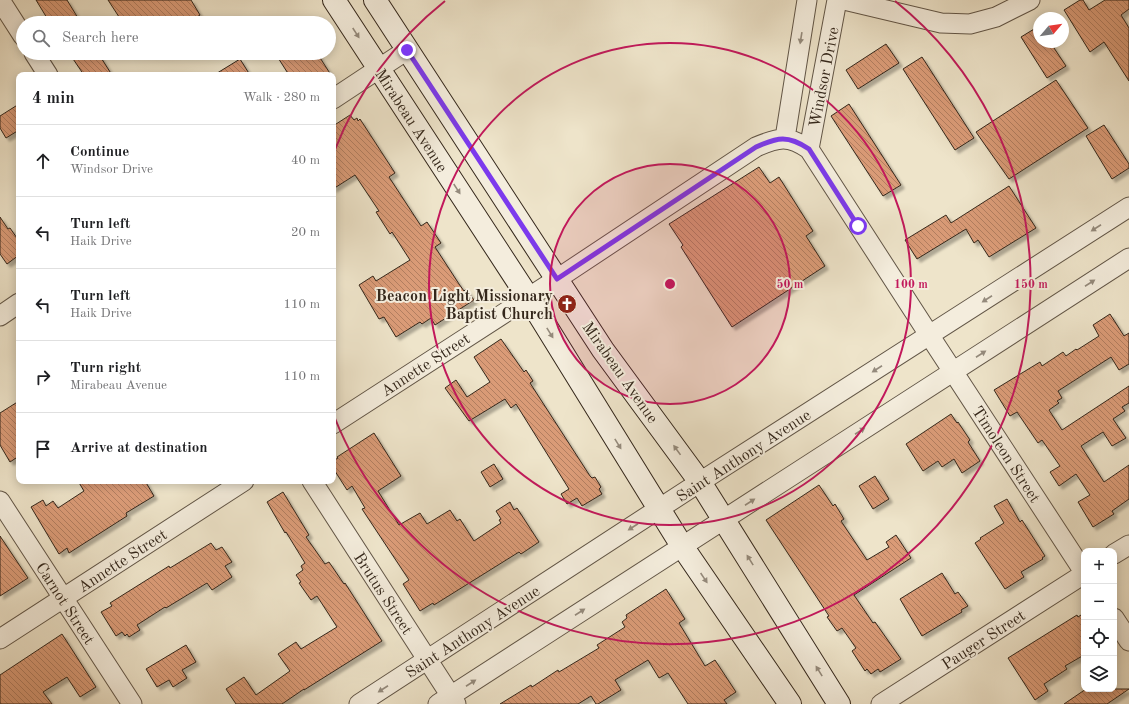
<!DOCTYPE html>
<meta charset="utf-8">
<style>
body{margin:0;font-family:"Old Standard TT",serif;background:#f2f2f2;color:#202124}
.controls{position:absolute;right:12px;bottom:12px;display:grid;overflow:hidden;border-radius:8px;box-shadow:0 2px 10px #0003}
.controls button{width:36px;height:36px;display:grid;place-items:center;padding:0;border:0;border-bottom:1px solid #e0e0e0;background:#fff;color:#202124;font:20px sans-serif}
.compass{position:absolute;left:1033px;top:12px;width:36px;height:36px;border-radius:50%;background:#fff;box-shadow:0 2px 10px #0003;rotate:61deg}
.stop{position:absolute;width:12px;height:12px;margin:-9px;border:3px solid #7c3aed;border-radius:50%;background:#fff}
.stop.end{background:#7c3aed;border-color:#fff;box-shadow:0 1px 4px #0008}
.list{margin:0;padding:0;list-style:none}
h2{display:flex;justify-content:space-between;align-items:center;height:52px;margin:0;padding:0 16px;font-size:17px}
h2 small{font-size:13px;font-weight:400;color:#757577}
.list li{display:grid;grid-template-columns:26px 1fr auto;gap:12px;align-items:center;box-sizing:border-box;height:72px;padding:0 16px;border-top:1px solid #e0e0e0}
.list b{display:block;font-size:15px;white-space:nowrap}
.list p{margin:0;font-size:13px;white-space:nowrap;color:#757577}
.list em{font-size:13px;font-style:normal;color:#757577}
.icon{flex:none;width:22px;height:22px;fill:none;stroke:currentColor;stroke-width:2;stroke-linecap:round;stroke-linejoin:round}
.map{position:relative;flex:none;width:1129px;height:704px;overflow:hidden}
.search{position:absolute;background:#fff;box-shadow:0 2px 10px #0003;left:16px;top:16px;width:320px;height:44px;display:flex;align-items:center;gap:10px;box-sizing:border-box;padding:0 14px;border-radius:22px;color:#757577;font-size:15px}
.panel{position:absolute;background:#fff;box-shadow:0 2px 10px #0003;left:16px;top:72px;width:320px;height:412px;border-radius:8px}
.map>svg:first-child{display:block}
.building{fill:url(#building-back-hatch);stroke:#34271b;filter:url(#shadow)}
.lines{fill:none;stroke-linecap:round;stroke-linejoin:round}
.street-casing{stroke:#625647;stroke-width:21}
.secondary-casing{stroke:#34271b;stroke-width:24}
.street{stroke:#f4eddd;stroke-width:19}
.secondary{stroke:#f4eddd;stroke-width:22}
.oneway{fill:#948a7c}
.route{stroke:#7c3aed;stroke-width:5}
.ring{fill:none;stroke:#c2185b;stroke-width:2}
.labels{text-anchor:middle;stroke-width:4;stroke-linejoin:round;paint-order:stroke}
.street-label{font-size:16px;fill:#34271b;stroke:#f4eddd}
.poi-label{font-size:16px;font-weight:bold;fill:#34271b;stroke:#f4eddd;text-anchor:end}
.centre{fill:#c2185b;stroke:#f4eddd;stroke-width:2}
.ring-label{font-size:12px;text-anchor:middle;font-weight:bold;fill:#c2185b;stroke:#f4eddd;stroke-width:4;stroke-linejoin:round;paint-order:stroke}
</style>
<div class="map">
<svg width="1129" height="704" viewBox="0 0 1129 704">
<defs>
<pattern id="building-back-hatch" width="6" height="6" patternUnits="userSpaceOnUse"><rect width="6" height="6" fill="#da9b77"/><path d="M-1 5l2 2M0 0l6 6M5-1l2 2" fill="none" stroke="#b27e61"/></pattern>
<filter id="shadow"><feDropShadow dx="3.5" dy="3.5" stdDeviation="1" flood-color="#0004"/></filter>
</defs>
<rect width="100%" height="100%" fill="#eee4ca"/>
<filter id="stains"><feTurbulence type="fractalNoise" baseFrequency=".005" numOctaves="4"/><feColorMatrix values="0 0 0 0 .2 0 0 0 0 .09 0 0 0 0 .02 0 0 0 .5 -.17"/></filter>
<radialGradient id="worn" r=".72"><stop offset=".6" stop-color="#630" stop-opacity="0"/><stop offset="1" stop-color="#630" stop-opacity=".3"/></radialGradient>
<path class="building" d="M36,0H67L81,23H50Z
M108,0H191L200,15L188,23H123Z
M1080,0H1083L1089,10L1105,0H1129V9L1121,15L1129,28V81L1104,42L1090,52L1064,10Z
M1039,26V42H1050L1066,66L1047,78L1021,37Z
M886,44L899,63L858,89L846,70Z
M69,53H98L112,75H84Z
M275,53H317L331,75H289Z
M922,57L974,138L955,150L903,69Z
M240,59L250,75H214Z
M1056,80L1088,128L1009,179L976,132Z
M19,104V130L6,138L0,128V116Z
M849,104L901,185L883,196L831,116Z
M350,115L354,120L357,118L358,121L360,119L395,173L389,177L421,226L427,222L441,243L435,247L459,284L464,291L466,289L474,300L435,325L431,318L422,324L420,322L396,337L384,317L379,319L359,285L373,276L376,281L410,260L392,232L390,234L376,212L379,211L355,175L333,189V126Z
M1104,125L1129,164V168L1112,179L1086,136Z
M759,167L770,183L779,177L813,231L806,236L825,266L732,327L681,247L683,245L669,224Z
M1009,186L1036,228L989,257L978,240L974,243L966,229L917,259L905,240L946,215L951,223Z
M0,217L8,229L10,228L19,241V255L7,264L0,254Z
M1110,314L1124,336L1129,333V364L1119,370L1111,357L1058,391L1062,398L1057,401L1059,403L1049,410L1062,430L1129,386V403L1122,407L1125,411L1113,419L1126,438L1112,446L1103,432L1081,446L1104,482L1129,465V499L1112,511L1114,514L1093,527L1078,502L1090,495L1076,474L1059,486L1050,472L1060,466L1042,440L1038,443L1017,412L1010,416L994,390L1040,362L1042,366L1063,352L1066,356L1076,349L1077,350L1099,336L1093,325Z
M501,339L524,372L526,370L533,381L530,383L590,476L592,478L595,477L601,487L599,489L602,494L582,506L577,498L567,504L561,494L569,489L516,404L511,408L505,399L469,421L445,388L456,380L467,397L490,382L474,357Z
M19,401V456L10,462L0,445V413Z
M951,414L957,423L958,422L970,440L968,442L980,461L962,473L954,459L942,467L938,461L923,471L906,444Z
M374,433L401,476L378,491L399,525L420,513L427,524L450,510L457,521L460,519L474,541L501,523L499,520L501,519L496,511L510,502L514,510L517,508L539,542L521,554L519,552L434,605L433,603L420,611L403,584L409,580L362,509L365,508L352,486L347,490L333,468V461L338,458L337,457Z
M494,464L503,479L490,487L481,472Z
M875,476L889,499L873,509L859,486Z
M78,481H145L154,496L126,513L127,516L69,553L67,548L59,554L31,507L43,500L46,506L53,501L58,508L84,491Z
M819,485L833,506L835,504L844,519L841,521L867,560L889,547L886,542L896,535L911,558L854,595L873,623L875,622L901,659L880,672L878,669L871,674L867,669L865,671L852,651L856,648L842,628L837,631L827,617L829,616L766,520Z
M283,492L309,535L306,537L325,564L329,562L344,584L345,583L382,641L304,690V689L282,704H236L226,689L244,677L256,695L290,671L278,654L296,642L301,649L337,627L317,596L311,600L299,583L301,582L296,575L303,570L301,566L305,563L286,532L285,533L267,502Z
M1007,499L1020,522L1022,520L1045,556L1042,558L1043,559L1021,572L1024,577L1005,589L975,543L981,539L980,538L1004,523L994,506Z
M0,536L28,578L0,596Z
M211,543L216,550L222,547L232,562L225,566L232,577L212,590L207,583L166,608L165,607L137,625L140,630L129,637L127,634L125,636L122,632L116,636L101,612L112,606L110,603L169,566L170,568Z
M942,573L955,594L958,592L968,606L961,610L962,612L922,636L900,599Z
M666,589L685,619L679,623L705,666L715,660L736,692L724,700L727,704H688L668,673L659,678L648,660L615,680L621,690L598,704H596L591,696L578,704H500L531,685L532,687L558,670L559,672L599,648L597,645L625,627L622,622L627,618L626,615Z
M1084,613V655L1065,666L1067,669L1044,684L1048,691L1035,700L1008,658L1077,615L1078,617Z
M62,634L96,687L80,697L67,677L43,692L52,704H0V675Z
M186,645L196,662L182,670L187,678L173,687L169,680L157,687L146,669Z
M1086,689H1129L1107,704H1064Z"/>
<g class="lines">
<defs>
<path id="street" d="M0,0L23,36
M837,0L809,149L937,347L1084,572
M844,0L941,23L970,24L996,17L1030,0
M34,53L48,75
M333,99L407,50
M785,138L807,0
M0,316L19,303
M333,424L557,279L756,147C779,137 788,135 809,149
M312,481L456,704
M0,501L132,704
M1114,554L1129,545
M1114,618L1129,641
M0,639L244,481
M359,704L700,482L1129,207
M438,704L1129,258
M881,704L1084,574"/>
<path id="secondary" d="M334,0L528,297L682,546L790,704
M375,0L603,350L700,482L839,704"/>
</defs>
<use href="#street" class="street-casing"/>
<use href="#secondary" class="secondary-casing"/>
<use href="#street" class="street"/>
<use href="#secondary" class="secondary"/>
</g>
<defs><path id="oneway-solid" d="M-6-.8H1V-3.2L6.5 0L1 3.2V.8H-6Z"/></defs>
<g class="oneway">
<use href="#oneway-solid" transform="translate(356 33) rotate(57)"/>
<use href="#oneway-solid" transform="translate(801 38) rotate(99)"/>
<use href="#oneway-solid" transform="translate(457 189) rotate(57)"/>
<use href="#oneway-solid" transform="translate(1096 228) rotate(147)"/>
<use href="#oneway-solid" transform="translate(1090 283) rotate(-33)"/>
<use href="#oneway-solid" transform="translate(987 299) rotate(147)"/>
<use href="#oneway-solid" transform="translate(550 333) rotate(58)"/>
<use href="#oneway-solid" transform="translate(981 354) rotate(-33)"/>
<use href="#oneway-solid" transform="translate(877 369) rotate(147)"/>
<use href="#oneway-solid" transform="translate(860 431) rotate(-33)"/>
<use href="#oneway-solid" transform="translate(618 444) rotate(58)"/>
<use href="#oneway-solid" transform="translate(677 450) rotate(-126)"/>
<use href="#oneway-solid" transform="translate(750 502) rotate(-33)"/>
<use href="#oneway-solid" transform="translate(633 527) rotate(147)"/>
<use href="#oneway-solid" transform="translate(750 560) rotate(-122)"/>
<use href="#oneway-solid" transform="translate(704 578) rotate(56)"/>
<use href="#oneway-solid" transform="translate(580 612) rotate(-33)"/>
<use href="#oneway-solid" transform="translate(819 671) rotate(-122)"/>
<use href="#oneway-solid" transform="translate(471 683) rotate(-33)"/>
<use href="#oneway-solid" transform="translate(383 689) rotate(147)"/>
</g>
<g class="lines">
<path class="route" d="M407,50L557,279L756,147C778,137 788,135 809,149L858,226"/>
</g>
<circle cx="670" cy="284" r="120" fill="#c2185b" fill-opacity=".12"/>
<g class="ring">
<circle cx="670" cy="284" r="120"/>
<circle cx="670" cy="284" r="241"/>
<path d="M334 152A361 361 0 0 1 445 1M895 1A361 361 0 1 1 334 416"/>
</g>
<defs>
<symbol id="church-disc" viewBox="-11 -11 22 22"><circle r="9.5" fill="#8f2418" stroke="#f4eddd"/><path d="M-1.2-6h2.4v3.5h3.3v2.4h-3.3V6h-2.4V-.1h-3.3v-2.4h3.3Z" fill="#fff"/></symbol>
</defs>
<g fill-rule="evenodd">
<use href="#church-disc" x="556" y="293" width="22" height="22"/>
</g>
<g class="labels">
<g class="street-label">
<text transform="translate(823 77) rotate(-79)" y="6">Windsor Drive</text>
<text transform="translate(412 120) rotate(57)" y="6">Mirabeau Avenue</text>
<text transform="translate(425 364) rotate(-33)" y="6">Annette Street</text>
<text transform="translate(621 372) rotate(55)" y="6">Mirabeau Avenue</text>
<text transform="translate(1007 454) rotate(57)" y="6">Timoleon Street</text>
<text transform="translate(743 455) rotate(-33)" y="6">Saint Anthony Avenue</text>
<text transform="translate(122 560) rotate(-33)" y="6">Annette Street</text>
<text transform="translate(384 593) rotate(57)" y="6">Brutus Street</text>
<text transform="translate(66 603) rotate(57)" y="6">Carnot Street</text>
<text transform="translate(472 631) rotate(-33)" y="6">Saint Anthony Avenue</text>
<text transform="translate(983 639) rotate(-33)" y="6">Pauger Street</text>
</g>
<g class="poi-label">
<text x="553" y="301">Beacon Light Missionary<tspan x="553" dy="18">Baptist Church</tspan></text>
</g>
</g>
<circle cx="670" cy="284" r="6" class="centre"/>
<g class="ring-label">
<text x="790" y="288">50 m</text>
<text x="911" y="288">100 m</text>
<text x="1031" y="288">150 m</text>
</g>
<rect width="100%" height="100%" filter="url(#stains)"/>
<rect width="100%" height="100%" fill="url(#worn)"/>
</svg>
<div class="controls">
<button>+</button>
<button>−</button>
<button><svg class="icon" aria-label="locate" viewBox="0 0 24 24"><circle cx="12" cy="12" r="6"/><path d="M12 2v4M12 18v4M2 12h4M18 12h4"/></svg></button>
<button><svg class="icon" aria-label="layers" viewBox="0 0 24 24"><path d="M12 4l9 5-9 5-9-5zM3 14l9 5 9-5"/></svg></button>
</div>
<svg class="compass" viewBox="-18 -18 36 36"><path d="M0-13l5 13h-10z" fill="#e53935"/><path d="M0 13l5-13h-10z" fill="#757577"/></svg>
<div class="stop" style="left:858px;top:226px"></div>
<div class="stop end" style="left:407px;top:50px"></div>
<div class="search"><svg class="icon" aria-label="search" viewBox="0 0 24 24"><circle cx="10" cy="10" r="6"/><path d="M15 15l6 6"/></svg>Search here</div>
<section class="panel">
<h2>4 min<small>Walk · 280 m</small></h2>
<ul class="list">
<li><svg class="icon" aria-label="ahead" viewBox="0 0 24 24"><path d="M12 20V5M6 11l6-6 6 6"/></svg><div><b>Continue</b><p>Windsor Drive</p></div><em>40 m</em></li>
<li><svg class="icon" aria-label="left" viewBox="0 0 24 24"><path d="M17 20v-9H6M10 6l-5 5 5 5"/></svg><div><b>Turn left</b><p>Haik Drive</p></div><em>20 m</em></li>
<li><svg class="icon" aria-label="left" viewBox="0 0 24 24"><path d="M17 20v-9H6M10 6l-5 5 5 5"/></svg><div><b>Turn left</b><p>Haik Drive</p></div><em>110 m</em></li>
<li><svg class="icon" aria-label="right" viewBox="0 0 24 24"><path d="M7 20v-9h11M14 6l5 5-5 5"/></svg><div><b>Turn right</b><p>Mirabeau Avenue</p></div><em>110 m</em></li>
<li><svg class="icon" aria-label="arrive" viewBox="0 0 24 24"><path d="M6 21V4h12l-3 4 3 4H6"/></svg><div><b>Arrive at destination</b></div></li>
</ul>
</section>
</div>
